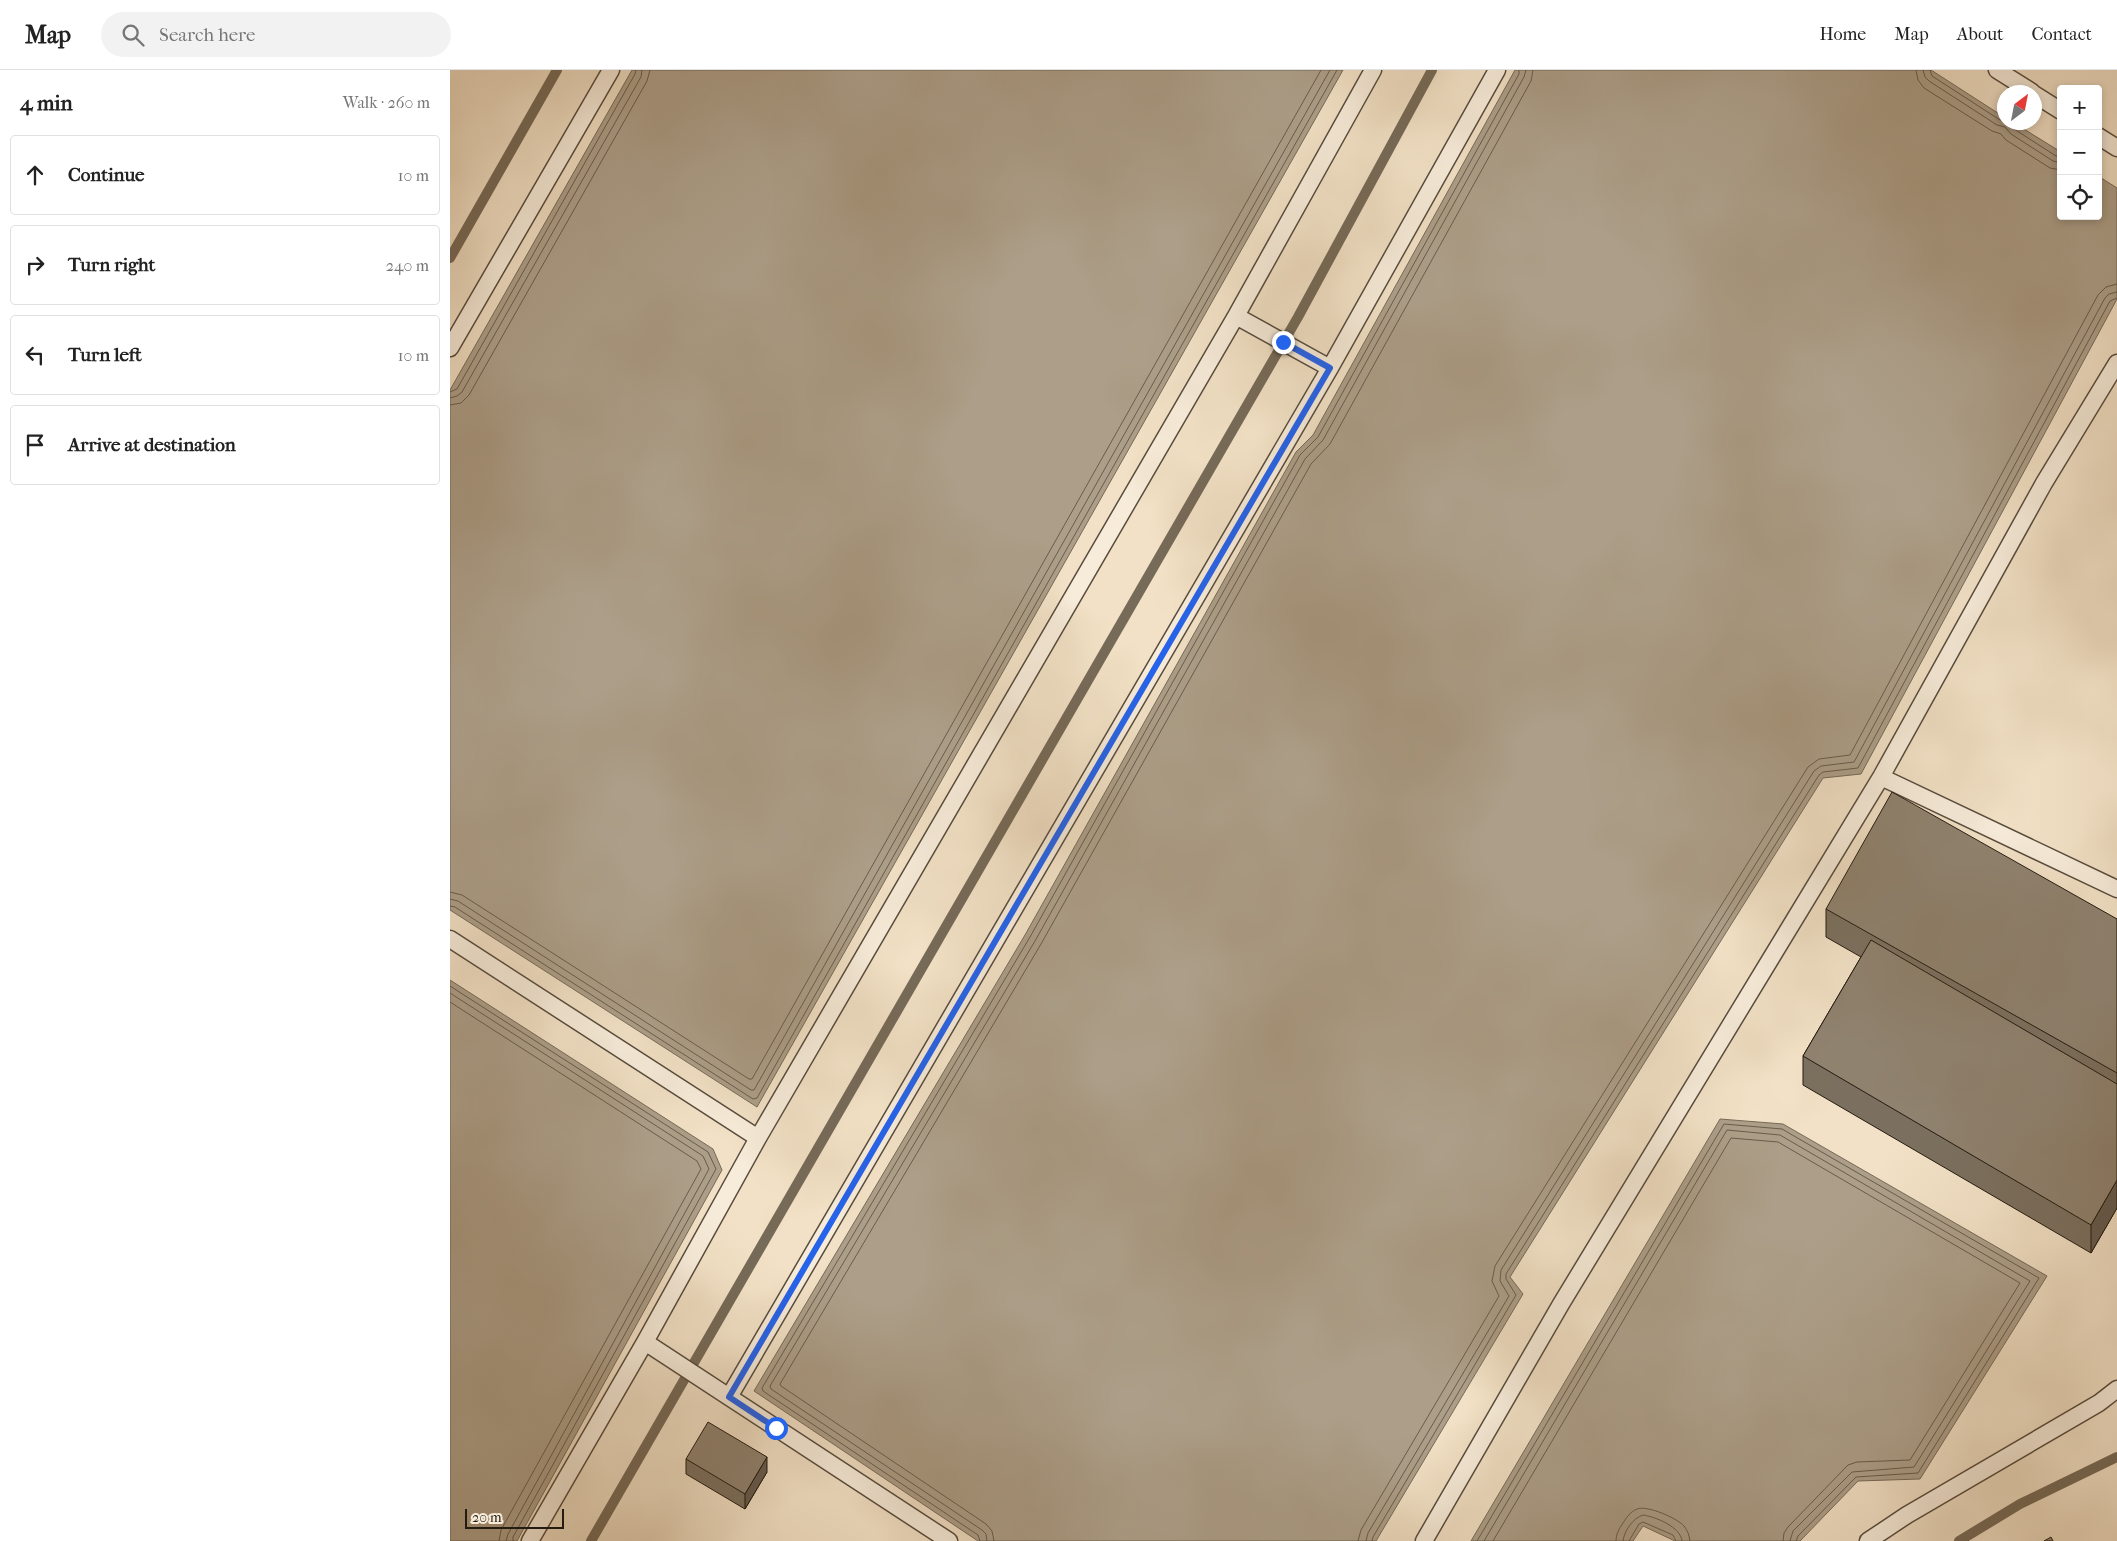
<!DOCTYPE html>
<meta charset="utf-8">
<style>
body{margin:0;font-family:"IM FELL French Canon",serif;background:#f2f2f2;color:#222}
.controls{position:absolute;right:15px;top:15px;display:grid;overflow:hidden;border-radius:5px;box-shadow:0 2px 8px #0003}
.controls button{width:45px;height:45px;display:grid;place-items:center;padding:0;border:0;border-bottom:1px solid #e0e0e0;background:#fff;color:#222;font:25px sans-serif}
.compass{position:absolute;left:1547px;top:15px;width:45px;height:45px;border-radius:50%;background:#fff;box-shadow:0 2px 8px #0003;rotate:32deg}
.scale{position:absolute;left:15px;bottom:12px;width:99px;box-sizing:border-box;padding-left:5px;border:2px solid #241b11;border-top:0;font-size:14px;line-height:18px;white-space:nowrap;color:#241b11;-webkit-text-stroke:4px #f7ecda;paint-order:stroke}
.stop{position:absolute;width:15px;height:15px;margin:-11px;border:4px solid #2563eb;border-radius:50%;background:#fff}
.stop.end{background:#2563eb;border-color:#fff;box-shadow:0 1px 5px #0008}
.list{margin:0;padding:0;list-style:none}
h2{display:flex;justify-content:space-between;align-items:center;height:65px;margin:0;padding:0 20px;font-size:21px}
h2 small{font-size:16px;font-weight:400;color:#767676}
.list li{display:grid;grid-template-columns:32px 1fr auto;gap:15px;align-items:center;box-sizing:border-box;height:80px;margin:0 10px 10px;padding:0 10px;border:1px solid #e0e0e0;border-radius:5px}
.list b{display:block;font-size:19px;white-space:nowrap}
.list em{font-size:16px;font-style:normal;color:#767676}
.icon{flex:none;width:28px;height:28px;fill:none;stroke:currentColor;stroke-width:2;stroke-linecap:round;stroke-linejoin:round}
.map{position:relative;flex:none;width:1667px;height:1471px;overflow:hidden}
header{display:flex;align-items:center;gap:30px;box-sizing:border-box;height:70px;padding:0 25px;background:#fff;border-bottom:1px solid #e0e0e0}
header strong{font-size:24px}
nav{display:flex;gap:28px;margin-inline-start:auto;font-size:18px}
.search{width:350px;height:45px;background:#f2f2f2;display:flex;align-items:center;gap:12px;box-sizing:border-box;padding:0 18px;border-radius:28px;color:#767676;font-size:19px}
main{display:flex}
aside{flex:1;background:#fff}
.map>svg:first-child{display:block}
.water{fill:#ac9e88;stroke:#766a58}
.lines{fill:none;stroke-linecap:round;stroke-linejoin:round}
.shore{stroke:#685c4c;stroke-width:1}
.stream{stroke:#766a58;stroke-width:10}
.service-casing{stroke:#584c3e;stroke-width:19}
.service{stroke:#f7ecda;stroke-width:16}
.wall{fill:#7b705f;stroke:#241b11}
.shaded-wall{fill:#645b4e;stroke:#241b11}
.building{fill:#8f826f;stroke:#241b11}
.route{stroke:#2563eb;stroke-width:6}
</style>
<header>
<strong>Map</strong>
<div class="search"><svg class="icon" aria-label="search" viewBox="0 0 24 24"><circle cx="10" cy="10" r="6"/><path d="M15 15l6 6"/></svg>Search here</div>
<nav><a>Home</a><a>Map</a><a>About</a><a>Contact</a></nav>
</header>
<main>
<aside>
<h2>4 min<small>Walk · 260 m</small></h2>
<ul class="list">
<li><svg class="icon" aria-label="ahead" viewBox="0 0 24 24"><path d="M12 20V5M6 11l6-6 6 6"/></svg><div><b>Continue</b></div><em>10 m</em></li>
<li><svg class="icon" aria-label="right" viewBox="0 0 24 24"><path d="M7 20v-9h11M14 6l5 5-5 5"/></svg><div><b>Turn right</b></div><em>240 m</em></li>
<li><svg class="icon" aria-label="left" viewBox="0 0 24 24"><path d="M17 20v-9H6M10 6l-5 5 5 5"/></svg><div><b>Turn left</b></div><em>10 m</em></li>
<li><svg class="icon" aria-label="arrive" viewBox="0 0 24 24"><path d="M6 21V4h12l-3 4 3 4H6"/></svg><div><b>Arrive at destination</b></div></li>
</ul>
</aside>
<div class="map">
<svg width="1667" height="1471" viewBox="0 0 1667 1471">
<rect width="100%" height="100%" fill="#f2e1c6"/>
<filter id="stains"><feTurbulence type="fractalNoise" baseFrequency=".004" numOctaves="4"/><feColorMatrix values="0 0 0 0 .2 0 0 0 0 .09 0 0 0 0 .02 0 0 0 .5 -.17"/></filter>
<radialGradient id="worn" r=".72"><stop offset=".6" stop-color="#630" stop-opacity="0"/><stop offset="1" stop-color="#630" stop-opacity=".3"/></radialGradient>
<path class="water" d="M182,0H893L307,1037L0,840V320Z
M1065,0H1481L1554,47V52L1564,53L1611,82V146H1648V106L1667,118V229L1411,704L1373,708L1060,1207L1073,1224L926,1471H528L304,1321L575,865L846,382L863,365Z
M0,910L263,1079L272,1100L67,1471H0Z
M1270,1049L1333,1054L1597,1206L1470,1409L1408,1411L1350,1471H1225L1193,1456L1183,1471H1021Z"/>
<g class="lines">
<path class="shore" d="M1466,0L1468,10L1474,18L1542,61L1551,64L1556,70L1600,98L1611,100
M1473,0L1475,7L1479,11L1547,55L1555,57L1561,64L1603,91L1611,93
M1480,0L1482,6L1550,50H1554
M1562,52L1564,59L1606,86H1611
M0,322L7,319L185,4L186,0
M0,328L7,326L12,322L191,7L192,0
M0,335L11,333L19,325L197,11L200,0
M0,822L12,825L299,1009H302L871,0
M0,829L8,831L301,1020H304L880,0
M0,836L5,837L303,1029L307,1028L887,0
M0,916L258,1082L266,1099L63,1467V1471
M0,923L253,1086L259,1099L58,1464L56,1471
M0,932L247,1091L251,1099L51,1460L49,1471
M530,1471L528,1465L313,1321L312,1318L580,867L850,385L868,367L1069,4V0
M537,1471L536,1464L532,1460L321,1319L320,1316L585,871L855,389L873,370L1074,7L1076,0
M544,1471L542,1461L536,1454L331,1316L330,1314L591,874L861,394L880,374L1081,11L1083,0
M908,1471L911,1460L1049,1226L1042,1211L1045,1196L1358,697L1369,689L1400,685L1648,225L1656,217L1667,214
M916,1471L918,1463L1059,1226L1050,1211L1051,1200L1364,701L1371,696L1404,692L1655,228L1659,224L1667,222
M922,1471L923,1467L1066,1225L1056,1209V1204L1369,705L1373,702L1408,698L1660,231L1667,228
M1027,1471L1274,1054L1332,1059L1589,1208L1468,1403L1406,1407L1348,1466L1346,1471
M1034,1471L1277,1060L1330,1065L1580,1211L1464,1397L1402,1402L1343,1461L1340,1471
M1043,1471L1281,1068L1328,1072L1570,1213L1460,1390L1407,1392L1398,1395L1338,1457L1334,1463L1333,1471
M1166,1471C1166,1464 1169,1459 1173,1453C1177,1447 1180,1442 1187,1439C1197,1435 1227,1448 1234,1456C1238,1461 1239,1465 1240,1471
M1173,1471C1174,1461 1183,1448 1193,1445C1206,1447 1231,1457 1232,1471
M1179,1471L1189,1454L1193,1452L1223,1465L1226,1471"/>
<path class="stream" d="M0,188L107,0
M141,1471L848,247L982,0
M1509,1471L1570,1434L1667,1387"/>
<defs>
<path id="service" d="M1547,0L1582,22
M1584,24L1611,41
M1648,66L1667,78
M786,246L880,298
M0,278L161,0
M1431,707L1667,819
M0,869L308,1068
M195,1272L499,1471
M279,1327L880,298L1047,0
M80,1471L195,1272L308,1068L786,246L923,0
M974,1471L1111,1234L1431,707L1594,413L1667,293
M1418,1471L1457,1445L1649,1333L1667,1319"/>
</defs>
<use href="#service" class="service-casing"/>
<use href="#service" class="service"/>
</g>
<path class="wall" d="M1376,839L1667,849V1138L1641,1183L1353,1015V986L1411,887L1376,867Z
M236,1389L317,1402L295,1439L236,1404Z"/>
<path class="shaded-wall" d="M1667,1110V1138L1641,1183V1155Z
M317,1387V1402L295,1439V1424Z"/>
<path class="building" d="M1442,722L1667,849V1003L1376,839Z
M1421,870L1667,1014V1110L1641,1155L1353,986Z
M258,1352L317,1387L295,1424L236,1389Z
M1601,1467L1603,1471H1594Z"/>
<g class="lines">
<path class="route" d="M326,1358L279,1327L880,298L833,272"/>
</g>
<rect width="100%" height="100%" filter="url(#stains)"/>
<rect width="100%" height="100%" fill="url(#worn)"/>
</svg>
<div class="controls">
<button>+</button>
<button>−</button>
<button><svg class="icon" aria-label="locate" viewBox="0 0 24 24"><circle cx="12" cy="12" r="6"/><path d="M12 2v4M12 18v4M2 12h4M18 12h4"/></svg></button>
</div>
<svg class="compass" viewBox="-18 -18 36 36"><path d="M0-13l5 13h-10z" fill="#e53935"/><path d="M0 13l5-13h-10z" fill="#767676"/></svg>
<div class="scale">20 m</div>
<div class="stop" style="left:326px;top:1358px"></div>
<div class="stop end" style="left:833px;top:272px"></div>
</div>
</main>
